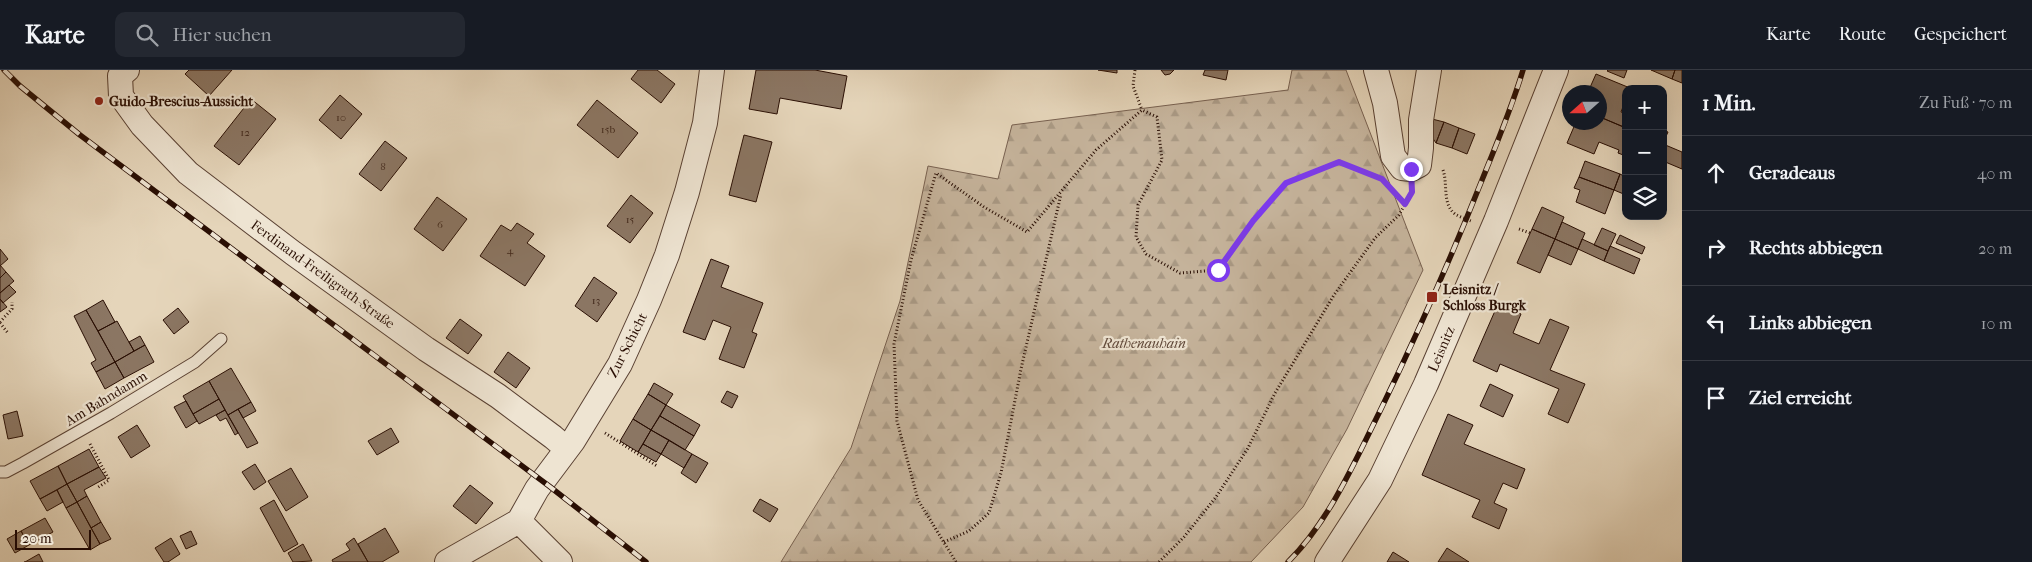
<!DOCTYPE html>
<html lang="de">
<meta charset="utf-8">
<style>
body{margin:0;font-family:"IM FELL French Canon",serif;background:#242831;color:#f1f3f6}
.controls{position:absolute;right:15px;top:15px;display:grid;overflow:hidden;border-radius:10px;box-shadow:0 5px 20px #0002}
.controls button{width:45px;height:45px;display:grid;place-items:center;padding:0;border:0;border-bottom:1px solid #363941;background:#171b24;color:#f1f3f6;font:25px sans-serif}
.compass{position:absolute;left:1562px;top:15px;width:45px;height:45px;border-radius:50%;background:#171b24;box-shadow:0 5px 20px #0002;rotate:249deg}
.scale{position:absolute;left:15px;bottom:12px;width:76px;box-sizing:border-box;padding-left:5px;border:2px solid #2a0f04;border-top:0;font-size:14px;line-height:18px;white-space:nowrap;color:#2a0f04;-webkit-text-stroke:4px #eee4d2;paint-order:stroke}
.stop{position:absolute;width:15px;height:15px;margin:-11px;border:4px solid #7c3aed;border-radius:50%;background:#fff}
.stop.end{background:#7c3aed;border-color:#fff;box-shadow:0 1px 5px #0008}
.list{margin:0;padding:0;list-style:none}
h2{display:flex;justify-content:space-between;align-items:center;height:65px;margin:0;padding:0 20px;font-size:21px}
h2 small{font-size:16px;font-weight:400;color:#9ea1a6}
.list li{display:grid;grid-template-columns:32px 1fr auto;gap:15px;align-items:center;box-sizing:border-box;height:75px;padding:0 20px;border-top:1px solid #363941}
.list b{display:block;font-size:19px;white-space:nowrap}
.list em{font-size:16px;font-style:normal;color:#9ea1a6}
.icon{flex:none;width:28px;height:28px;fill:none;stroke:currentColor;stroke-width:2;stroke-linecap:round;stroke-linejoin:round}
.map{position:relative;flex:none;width:1682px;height:492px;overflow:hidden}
header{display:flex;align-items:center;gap:30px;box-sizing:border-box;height:70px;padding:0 25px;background:#171b24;border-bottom:1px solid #363941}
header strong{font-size:24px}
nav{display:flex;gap:28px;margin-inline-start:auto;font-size:18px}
.search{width:350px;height:45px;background:#242831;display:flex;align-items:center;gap:12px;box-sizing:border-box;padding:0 18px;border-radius:10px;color:#9ea1a6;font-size:19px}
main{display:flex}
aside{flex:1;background:#171b24}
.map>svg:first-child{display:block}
.forest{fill:url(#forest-firs);stroke:#786150}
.building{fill:#8b7663;stroke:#2a0f04}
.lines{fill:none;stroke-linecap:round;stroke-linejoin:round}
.lane-casing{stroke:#594032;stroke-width:13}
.street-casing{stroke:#594032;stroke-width:26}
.path{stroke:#2a0f04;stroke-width:3;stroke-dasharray:1 2.5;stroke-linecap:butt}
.lane{stroke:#eee4d2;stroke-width:11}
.street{stroke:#eee4d2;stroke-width:24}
.rail-casing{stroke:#2a0f04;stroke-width:5.5}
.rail{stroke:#eee4d2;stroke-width:4;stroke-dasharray:11;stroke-linecap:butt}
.route{stroke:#7c3aed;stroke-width:6}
.poi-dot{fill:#8f2418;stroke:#eee4d2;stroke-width:2}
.labels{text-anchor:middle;stroke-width:4.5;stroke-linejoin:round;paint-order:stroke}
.number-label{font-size:11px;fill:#42291c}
.poi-label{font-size:14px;font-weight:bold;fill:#2a0f04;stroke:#eee4d2;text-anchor:start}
.street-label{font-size:14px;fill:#2a0f04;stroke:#eee4d2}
.park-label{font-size:14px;font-style:italic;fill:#604839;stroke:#eee4d2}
</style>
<header>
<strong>Karte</strong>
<div class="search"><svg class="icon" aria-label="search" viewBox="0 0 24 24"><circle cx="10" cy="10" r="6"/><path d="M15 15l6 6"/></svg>Hier suchen</div>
<nav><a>Karte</a><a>Route</a><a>Gespeichert</a></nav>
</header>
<main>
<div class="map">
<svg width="1682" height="492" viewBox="0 0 1682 492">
<defs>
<pattern id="forest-firs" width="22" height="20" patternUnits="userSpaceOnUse" patternTransform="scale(1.25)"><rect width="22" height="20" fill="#c5b39b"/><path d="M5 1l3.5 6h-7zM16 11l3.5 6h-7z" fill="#a99984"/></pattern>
</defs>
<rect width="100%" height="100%" fill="#e5d5ba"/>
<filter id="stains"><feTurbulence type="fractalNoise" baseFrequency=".004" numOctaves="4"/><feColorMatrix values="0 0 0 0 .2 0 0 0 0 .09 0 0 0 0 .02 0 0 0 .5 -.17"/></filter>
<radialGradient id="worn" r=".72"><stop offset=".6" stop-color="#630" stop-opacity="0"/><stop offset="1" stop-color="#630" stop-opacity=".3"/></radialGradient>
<path class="forest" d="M1292,0H1346L1423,200L1347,359L1303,437L1251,492H781L851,378L900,231L928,96L998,109L1012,55L1288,20Z"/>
<path class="building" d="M189,0H232L209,26L185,4Z
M638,0H657L675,14L661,33L631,9Z
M756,0H815L847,6L841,39L780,28L777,44L749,39Z
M1098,0H1117V3Z
M1161,0H1174L1170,4L1165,5Z
M1205,0H1228L1226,10L1203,5Z
M1608,0H1627L1624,8L1607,1Z
M1651,0H1675L1672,9Z
M1675,0H1682V13L1672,9Z
M1596,4L1630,18L1626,19V29L1621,42L1626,44V58L1600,47V22H1588Z
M340,25L362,44L341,69L319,50Z
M251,29L276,49L239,95L214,76Z
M597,30L638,63L618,88L577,55Z
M1600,47L1626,58V86L1618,83L1619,80L1599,72L1594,84L1567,73L1576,52H1600Z
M1432,49L1444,52L1436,73L1428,61Z
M1444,52L1459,58L1452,78L1436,73Z
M1459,58L1475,64L1467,84L1452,78Z
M1663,60L1668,62L1663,73Z
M744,65L772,72L756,132L729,125Z
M385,71L407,88L381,121L359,104Z
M1663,74L1682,82V99L1663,91Z
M1585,91L1620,104L1614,120L1579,107Z
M1620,104L1626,107V125L1614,120Z
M1579,107L1614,120L1605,144L1576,132L1580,120L1574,118Z
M631,125L653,143L630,173L607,156Z
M437,127L467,149L443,181L414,159Z
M1542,137L1564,147L1555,169L1532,159Z
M1562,152L1585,163L1578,179L1555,169Z
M517,153L534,164L527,173L545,186L525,216L480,186L501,155L511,161Z
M1602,158L1616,164L1608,181L1594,175Z
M1532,159L1555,169L1540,203L1517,193Z
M1620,165L1645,177L1642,184L1616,173Z
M1555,169L1578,179L1571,195L1548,185Z
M1582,169L1608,181L1604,191L1578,179Z
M1610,176L1640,189L1634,204L1604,191Z
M0,179L8,189L0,196Z
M711,189L729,196L721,217L763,233L752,262L757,264L744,298L719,289L731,257L713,250L705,270L683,262Z
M0,195L6,202L0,208Z
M6,202L14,211L0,223V208Z
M594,207L617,223L597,252L575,236Z
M9,215L16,222L3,233L0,229V223Z
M0,229L7,237L0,242Z
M103,230L115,252L98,261L86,240Z
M1498,234L1521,244L1513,263L1539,274L1550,249L1569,257L1550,300L1585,314L1568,353L1548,344L1559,319L1500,294L1497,302L1473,291Z
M178,238L189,252L174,264L163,250Z
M86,240L115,292L96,302L91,293L96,290L74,246Z
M460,249L482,265L468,284L446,268Z
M117,251L134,281L115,292L98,261Z
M140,266L145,275L134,281L129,272Z
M145,275L154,292L124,308L115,292Z
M508,282L530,298L516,318L494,302Z
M115,292L124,308L105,319L96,302Z
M231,298L251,332L228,345L209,311Z
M209,311L219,329L193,344L183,326Z
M654,313L673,324L666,335L648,324Z
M1490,314L1513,325L1503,347L1480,336Z
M727,321L738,326L732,338L721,332Z
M648,324L666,335L651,360L633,349Z
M219,329L225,340L199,354L193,344Z
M186,331L197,351L186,358L174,337Z
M251,332L256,341L243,348L238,339Z
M666,335L700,355L694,366L660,346Z
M238,339L258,373L247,378L228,345Z
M225,340L238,363L235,365L226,348L220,351L216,345Z
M17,341L23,366L8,369L3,345Z
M1448,344L1473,355L1464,374L1525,399L1517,419L1503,413L1494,433L1507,439L1499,459L1472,447L1480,430L1422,405Z
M660,346L694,366L685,380L651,360Z
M633,349L651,360L638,382L620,371Z
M137,355L150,376L131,388L118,367Z
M391,358L399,372L377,385L368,371Z
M651,360L669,370L661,384L643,374Z
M669,370L692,384L684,398L661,384Z
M643,374L661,384L656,392L638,382Z
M89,379L99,397L67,414L58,396Z
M692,384L708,393L696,413L681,403Z
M255,394L266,412L254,420L242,402Z
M58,396L67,414L40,429L30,411Z
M99,397L106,408L84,420L87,426L77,432L67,414Z
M291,398L308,427L286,441L268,411Z
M67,414L77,432L66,438L57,420Z
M470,415L493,433L476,454L453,436Z
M57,420L63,432L47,441L40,429Z
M87,426L101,452L91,458L77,432Z
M760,429L778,439L770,452L753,441Z
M274,430L298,474L284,482L260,438Z
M77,432L100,474L90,480L66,438Z
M45,448L53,462L29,475L21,461Z
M101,452L111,469L100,474L91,458Z
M385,458L399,482L382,492H368L358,474Z
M21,461L29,475L15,483L7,469Z
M191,461L197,474L186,479L180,466Z
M171,468L180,484L168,492H164L155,478Z
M354,468L368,492H333L332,490L350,480L346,474Z
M303,474L312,491L293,492L288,483Z
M1447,478L1469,492H1438Z
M1393,482L1409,492H1387Z
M39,484L43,492H24H25Z"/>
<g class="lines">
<defs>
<path id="lane" d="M0,402H6L23,393L111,343L195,292L221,269"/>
<path id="street" d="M127,0L120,6L121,26L142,55L188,103L293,183L426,279L498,326L553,367L567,379
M1376,0L1385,33L1393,86L1402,98L1411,99L1419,95L1421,78V50L1429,0
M519,451L560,492
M447,492L519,451L537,419L573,371L620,294L649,230L667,185L687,122L705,53L712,0
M1327,492L1380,410L1426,314L1496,151L1556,0"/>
</defs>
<use href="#lane" class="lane-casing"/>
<use href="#street" class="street-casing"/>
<path class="path" d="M1135,0L1133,16L1142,40
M1443,100C1448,114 1442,134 1455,144C1460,147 1466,149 1471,151
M1393,122L1405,133
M1519,159L1530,163
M0,252L12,239V232
M0,253L8,263
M605,363L657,396
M90,374L109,410L97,418
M944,472L969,461L989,443L1001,403L1021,299L1061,124
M956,492L918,430L897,351L894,274L911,190L936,103L984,137L1027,162L1096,80L1142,40L1157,47L1162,90L1138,135L1136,167L1146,184L1180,203L1218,200L1253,151L1286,113L1339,92L1378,107
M1159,492L1184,467L1216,427L1248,378L1275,323L1334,225L1375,168L1399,145L1412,122"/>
<use href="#lane" class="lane"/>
<use href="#street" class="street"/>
<defs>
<path id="rail" d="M4,0L20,16L80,65L549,416L646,492
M1288,492C1330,450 1354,393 1380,341C1417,265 1451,188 1482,110C1497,73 1512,37 1523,0"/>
</defs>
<use href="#rail" class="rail-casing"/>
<use href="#rail" class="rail"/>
</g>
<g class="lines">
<path class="route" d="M1218,200L1253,151L1286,113L1339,92L1382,109L1405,134L1412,122L1411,99"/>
</g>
<g class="poi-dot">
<circle cx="99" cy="31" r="5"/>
<rect x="1426" y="221" width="12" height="12" rx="2.5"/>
</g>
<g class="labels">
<g class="number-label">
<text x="341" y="51">10</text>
<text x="608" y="63">15b</text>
<text x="245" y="66">12</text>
<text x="383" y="100">8</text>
<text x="630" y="153">15</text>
<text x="440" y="158">6</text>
<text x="510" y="184">4</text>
<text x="596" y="234">13</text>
</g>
<g class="poi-label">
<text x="109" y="36">Guido-Brescius-Aussicht</text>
<text x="1443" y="224">Leisnitz /<tspan x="1443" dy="16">Schloss Burgk</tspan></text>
</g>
<g class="street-label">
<text transform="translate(323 204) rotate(36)" y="5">Ferdinand-Freiligrath-Straße</text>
<text transform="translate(627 275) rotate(-63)" y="5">Zur Schicht</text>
<text transform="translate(1441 279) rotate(-67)" y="5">Leisnitz</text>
<text transform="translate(106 328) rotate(-31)" y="5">Am Bahndamm</text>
</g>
<g class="park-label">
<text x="1144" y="278">Rathenauhain</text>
</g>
</g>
<rect width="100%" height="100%" filter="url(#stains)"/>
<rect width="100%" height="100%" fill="url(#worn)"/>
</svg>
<div class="controls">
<button>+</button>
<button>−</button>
<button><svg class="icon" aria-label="layers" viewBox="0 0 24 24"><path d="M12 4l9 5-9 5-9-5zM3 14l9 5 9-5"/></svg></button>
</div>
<svg class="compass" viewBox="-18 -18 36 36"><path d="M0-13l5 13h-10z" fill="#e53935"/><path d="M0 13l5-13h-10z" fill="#9ea1a6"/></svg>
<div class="scale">20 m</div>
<div class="stop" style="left:1218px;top:200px"></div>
<div class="stop end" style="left:1411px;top:99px"></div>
</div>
<aside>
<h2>1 Min.<small>Zu Fuß · 70 m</small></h2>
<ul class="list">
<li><svg class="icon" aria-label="ahead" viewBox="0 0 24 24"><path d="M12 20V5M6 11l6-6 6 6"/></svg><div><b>Geradeaus</b></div><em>40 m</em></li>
<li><svg class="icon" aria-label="right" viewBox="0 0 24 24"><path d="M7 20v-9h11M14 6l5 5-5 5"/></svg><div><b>Rechts abbiegen</b></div><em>20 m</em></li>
<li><svg class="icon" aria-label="left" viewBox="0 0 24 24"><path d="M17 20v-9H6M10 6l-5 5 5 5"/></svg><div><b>Links abbiegen</b></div><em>10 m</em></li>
<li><svg class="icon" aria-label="arrive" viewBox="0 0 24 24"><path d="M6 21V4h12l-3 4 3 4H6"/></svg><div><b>Ziel erreicht</b></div></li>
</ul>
</aside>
</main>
